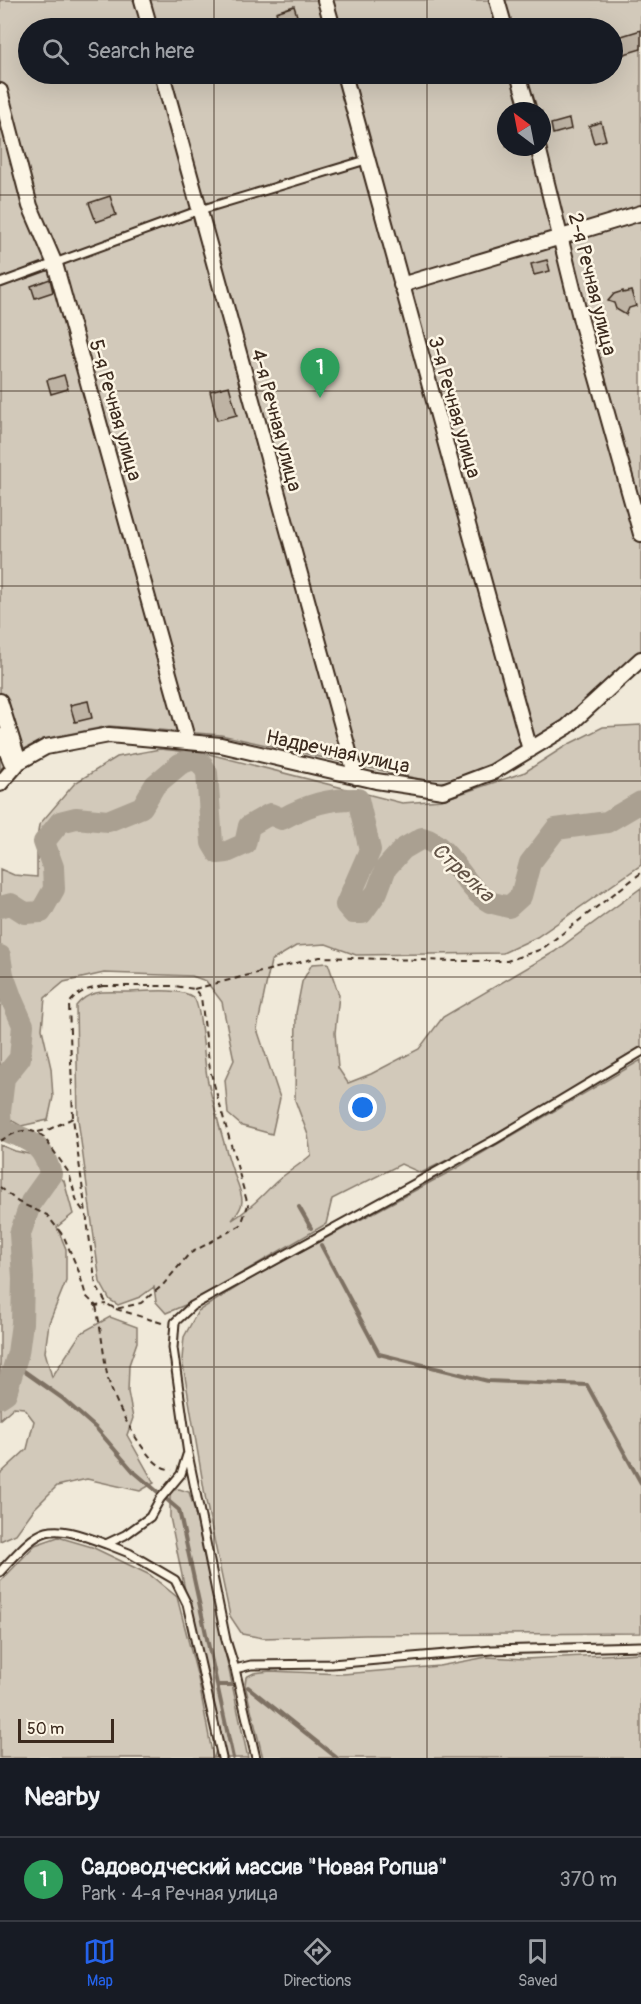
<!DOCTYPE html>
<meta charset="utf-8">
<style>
body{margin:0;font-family:Pangolin,sans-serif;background:#242831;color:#f1f3f6}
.compass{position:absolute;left:497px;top:102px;width:54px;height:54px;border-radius:50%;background:#171b24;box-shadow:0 6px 24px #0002;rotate:328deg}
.scale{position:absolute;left:18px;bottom:15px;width:96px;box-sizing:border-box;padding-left:6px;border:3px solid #3b2a1e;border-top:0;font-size:16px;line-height:21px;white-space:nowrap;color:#3b2a1e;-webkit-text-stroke:4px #fcf5e5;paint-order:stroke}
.you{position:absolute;left:363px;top:1108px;width:21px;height:21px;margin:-15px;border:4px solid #fff;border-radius:50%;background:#1a73e8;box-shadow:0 0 0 9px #1a73e833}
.badge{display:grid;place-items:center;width:39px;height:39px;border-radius:50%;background:#2563eb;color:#fff;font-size:20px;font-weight:700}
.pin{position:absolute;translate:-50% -50px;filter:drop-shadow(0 2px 3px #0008)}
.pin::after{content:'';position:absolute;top:32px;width:21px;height:18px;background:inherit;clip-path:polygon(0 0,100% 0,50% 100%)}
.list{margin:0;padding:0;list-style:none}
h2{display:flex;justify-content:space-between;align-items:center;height:78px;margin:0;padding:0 24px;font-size:26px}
h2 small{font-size:20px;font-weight:400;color:#9ea1a6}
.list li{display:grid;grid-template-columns:39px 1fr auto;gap:18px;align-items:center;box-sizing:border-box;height:84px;padding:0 24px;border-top:2px solid #363941}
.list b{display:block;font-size:22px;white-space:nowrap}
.list p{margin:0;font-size:20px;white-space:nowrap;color:#9ea1a6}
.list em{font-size:20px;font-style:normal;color:#9ea1a6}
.icon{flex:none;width:33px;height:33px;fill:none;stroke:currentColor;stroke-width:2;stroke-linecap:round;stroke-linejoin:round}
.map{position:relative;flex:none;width:641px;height:1758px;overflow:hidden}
.search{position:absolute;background:#171b24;box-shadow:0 6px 24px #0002;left:18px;right:18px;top:18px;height:66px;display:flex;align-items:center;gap:15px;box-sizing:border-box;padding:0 21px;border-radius:33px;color:#9ea1a6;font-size:22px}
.sheet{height:162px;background:#171b24}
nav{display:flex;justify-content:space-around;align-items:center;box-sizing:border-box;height:84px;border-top:2px solid #363941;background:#171b24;font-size:16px;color:#9ea1a6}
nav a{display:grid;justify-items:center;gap:3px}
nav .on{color:#2563eb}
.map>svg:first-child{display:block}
.green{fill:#d2c9ba;stroke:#867a6c;stroke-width:1.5;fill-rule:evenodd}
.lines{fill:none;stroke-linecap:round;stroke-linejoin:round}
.stream{stroke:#7e7163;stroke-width:4}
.river{stroke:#aaa091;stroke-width:22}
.building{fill:#beb3a4;stroke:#3b2a1e;stroke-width:1.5}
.service-casing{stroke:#3b2a1e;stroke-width:11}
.minor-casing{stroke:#3b2a1e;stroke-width:18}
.path{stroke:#3b2a1e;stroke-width:2;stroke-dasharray:6 4.5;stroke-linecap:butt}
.service{stroke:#fcf5e5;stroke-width:7}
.minor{stroke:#fcf5e5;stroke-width:14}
.grid{fill:none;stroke:#3b2a1e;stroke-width:1.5;stroke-opacity:0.55}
.labels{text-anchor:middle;stroke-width:5;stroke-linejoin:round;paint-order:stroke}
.street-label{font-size:20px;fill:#3b2a1e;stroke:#fcf5e5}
.water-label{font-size:21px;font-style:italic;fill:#625346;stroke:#fcf5e5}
</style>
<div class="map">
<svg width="641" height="1758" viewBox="0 0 641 1758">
<rect width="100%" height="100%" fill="#f0e9d9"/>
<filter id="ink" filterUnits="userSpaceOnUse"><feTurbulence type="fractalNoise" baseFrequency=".0167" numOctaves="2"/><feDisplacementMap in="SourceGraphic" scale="12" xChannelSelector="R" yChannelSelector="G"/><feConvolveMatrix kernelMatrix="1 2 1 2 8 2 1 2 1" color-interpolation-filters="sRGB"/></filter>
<g filter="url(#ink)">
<path class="green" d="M0,0H641V650L564,722L490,765L442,784L221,735L109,726L43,739L13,755L0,770ZM28,28H612V74H28ZM506,111H542V147H506Z
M641,725V865L537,937L503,953L356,955L326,944L296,946L271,961L257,1029L280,1098L272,1134L242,1126L228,1114L225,1080L234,1060L222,1002L206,981L192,976L104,973L64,982L45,998L42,1029L51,1068L53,1097L48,1120L21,1126L6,1117L0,1120V869L14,875L37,877V839L39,825L75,783L117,757L160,749L209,754L402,803L442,800L525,772L567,745L603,727Z
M641,888V1048L495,1136L421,1173L401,1164L332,1199L326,1224L190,1303L166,1313L156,1302L154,1287L140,1297L118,1305L110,1300L100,1282L78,1119L76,1006C89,989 106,992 125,992C142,992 180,987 193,997C202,1004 204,1067 208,1082C215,1110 222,1138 231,1166C234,1176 242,1190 242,1201C242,1209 236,1215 232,1220C250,1210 262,1195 276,1182C287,1172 300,1165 311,1155L308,1135L295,1100L296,1013L302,982L312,964L328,963L339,995L335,1033L338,1068L348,1083L371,1074L419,1049L443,1017L554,952Z
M641,1060V1633L365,1635L263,1638L242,1634L230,1616L206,1501L182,1359L184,1337L198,1311L257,1275L455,1169Z
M0,1145L15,1151L38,1156L64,1181L73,1214L57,1227L66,1249V1281L49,1323L45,1352L52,1377L81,1333L110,1317L137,1327V1342L129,1365L128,1392L133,1418L127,1435L154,1483L140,1491L87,1479L57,1486L34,1509L16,1534L0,1541V1474L27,1449L34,1421L24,1408L14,1407L0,1419Z
M179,1489L189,1492L194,1508L248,1758H214L217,1745L170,1517V1493L173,1490Z
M58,1537L92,1547L150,1575L177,1597L198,1678L213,1758H0V1582L35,1545Z
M641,1653V1758H263L245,1685L246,1677L254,1673L270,1671L343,1674L439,1666L487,1657L525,1659Z"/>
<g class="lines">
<path class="stream" d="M299,1207L311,1228
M321,1245L379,1354L488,1381L587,1385L641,1483
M14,1364L62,1398L97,1429L133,1471L179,1510L233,1758
M218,1685H232
M248,1687L337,1758"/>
<path class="river" d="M0,907L11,904L25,913L41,912L54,889L53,867L44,842L60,822L76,818L108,821L142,807L155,785L180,764L193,759L202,764L207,773L212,843L218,853L227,852L245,844L249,826L270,814L282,819C307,805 330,798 358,799L370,850L346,905L353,913H362L377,892L386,868L403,849L422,838C452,846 462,887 490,902C495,904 503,905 509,907L521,896L530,863L556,829L607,822L641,802
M0,956L3,975L12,1000L23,1025L20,1058L4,1078L0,1112L1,1128C8,1134 15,1134 23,1138C41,1146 45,1156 51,1174L31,1202L20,1234L23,1278L22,1323L18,1353L6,1393L0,1397"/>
</g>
<path class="building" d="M294,6L298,19L280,25L276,12Z
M641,30V49L621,55L615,38Z
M569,119L571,129L553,134L551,124Z
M601,122L606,140L594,143L589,126Z
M110,196L116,215L96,222L89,203Z
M547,260L550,271L534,275L531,264Z
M50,279L53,292L35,298L31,286Z
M623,291V293L631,291L636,306L629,308L626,315L616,309L614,303L608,301L614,294Z
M64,375L68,389L51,394L47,380Z
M229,386L237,415L217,420L210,391Z
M88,701L92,718L75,722L70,705Z"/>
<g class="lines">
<defs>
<path id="service" d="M0,283L200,210L366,160
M106,1544L129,1553L175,1580L187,1604L222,1758
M0,1572C42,1526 45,1521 106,1544L125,1535L150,1517L160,1499L181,1474L187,1455
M235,1669L251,1665L332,1664L492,1650L641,1646
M256,1758L235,1669L226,1640L188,1454L173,1348L175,1322L192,1306L494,1140L641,1052"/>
<path id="minor" d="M142,0L150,28
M325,0L333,28
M497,0L505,28
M162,74L356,777
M344,74L530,750
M518,74L529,111
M0,91L30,206L55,264L188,742
M538,147L581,321L641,534
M401,285L641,213
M0,701L19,762
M0,736L11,762
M0,784L19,762L46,747L109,735L221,745L376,781L443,791L493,772L567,727L641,659"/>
</defs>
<use href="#service" class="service-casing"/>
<use href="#minor" class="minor-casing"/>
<path class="path" d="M103,986H175L194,989L201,997L210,1070L248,1205L241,1225L189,1254L163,1285L141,1303L116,1309L107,1304L96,1286L73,1118L69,1004C78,991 88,989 103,986Z
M194,989L320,957L454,961H507L542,949L641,873
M38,1132L50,1129L73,1118
M0,1141C16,1132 27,1125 44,1137L69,1173L77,1202L84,1212
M0,1187L18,1202L47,1215L64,1237L79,1272L86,1296L96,1306L106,1304
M96,1306C101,1329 103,1351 107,1374C111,1397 140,1452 159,1465C163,1468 168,1469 172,1470
M116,1309L165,1324"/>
<use href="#service" class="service"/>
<use href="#minor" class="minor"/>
</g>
</g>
<path class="grid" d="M214,0V28M427,0V28M214,74V1758M427,74V1758M0,195H641M0,391H641M0,586H641M0,781H641M0,977H641M0,1172H641M0,1367H641M0,1563H641"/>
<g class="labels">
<g class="street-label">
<text transform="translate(593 284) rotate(76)" y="7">2-я Речная улица</text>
<text transform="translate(455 407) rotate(74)" y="7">3-я Речная улица</text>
<text transform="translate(116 410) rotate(74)" y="7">5-я Речная улица</text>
<text transform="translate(277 420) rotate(75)" y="7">4-я Речная улица</text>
<text transform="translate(338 751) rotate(12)" y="7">Надречная улица</text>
</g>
<g class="water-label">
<text transform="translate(463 872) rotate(43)" y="7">Стрелка</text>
</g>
</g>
</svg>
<svg class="compass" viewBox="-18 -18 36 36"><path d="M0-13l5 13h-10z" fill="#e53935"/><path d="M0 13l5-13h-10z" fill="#9ea1a6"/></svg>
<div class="scale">50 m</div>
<div class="you"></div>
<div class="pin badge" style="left:320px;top:398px;background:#2e9e5b">1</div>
<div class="search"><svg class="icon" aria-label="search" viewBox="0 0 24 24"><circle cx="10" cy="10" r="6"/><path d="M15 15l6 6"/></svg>Search here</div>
</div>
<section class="sheet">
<h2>Nearby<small></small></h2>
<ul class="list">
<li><span class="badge" style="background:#2e9e5b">1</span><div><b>Садоводческий массив &quot;Новая Ропша&quot;</b><p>Park · 4-я Речная улица</p></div><em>370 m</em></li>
</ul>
</section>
<nav>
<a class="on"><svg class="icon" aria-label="map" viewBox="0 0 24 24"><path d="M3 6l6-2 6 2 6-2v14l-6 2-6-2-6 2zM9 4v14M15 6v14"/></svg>Map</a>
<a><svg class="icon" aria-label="directions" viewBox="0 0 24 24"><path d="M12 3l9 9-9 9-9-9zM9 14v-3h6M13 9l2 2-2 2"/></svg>Directions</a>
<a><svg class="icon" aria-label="saved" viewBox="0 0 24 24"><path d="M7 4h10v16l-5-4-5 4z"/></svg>Saved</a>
</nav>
